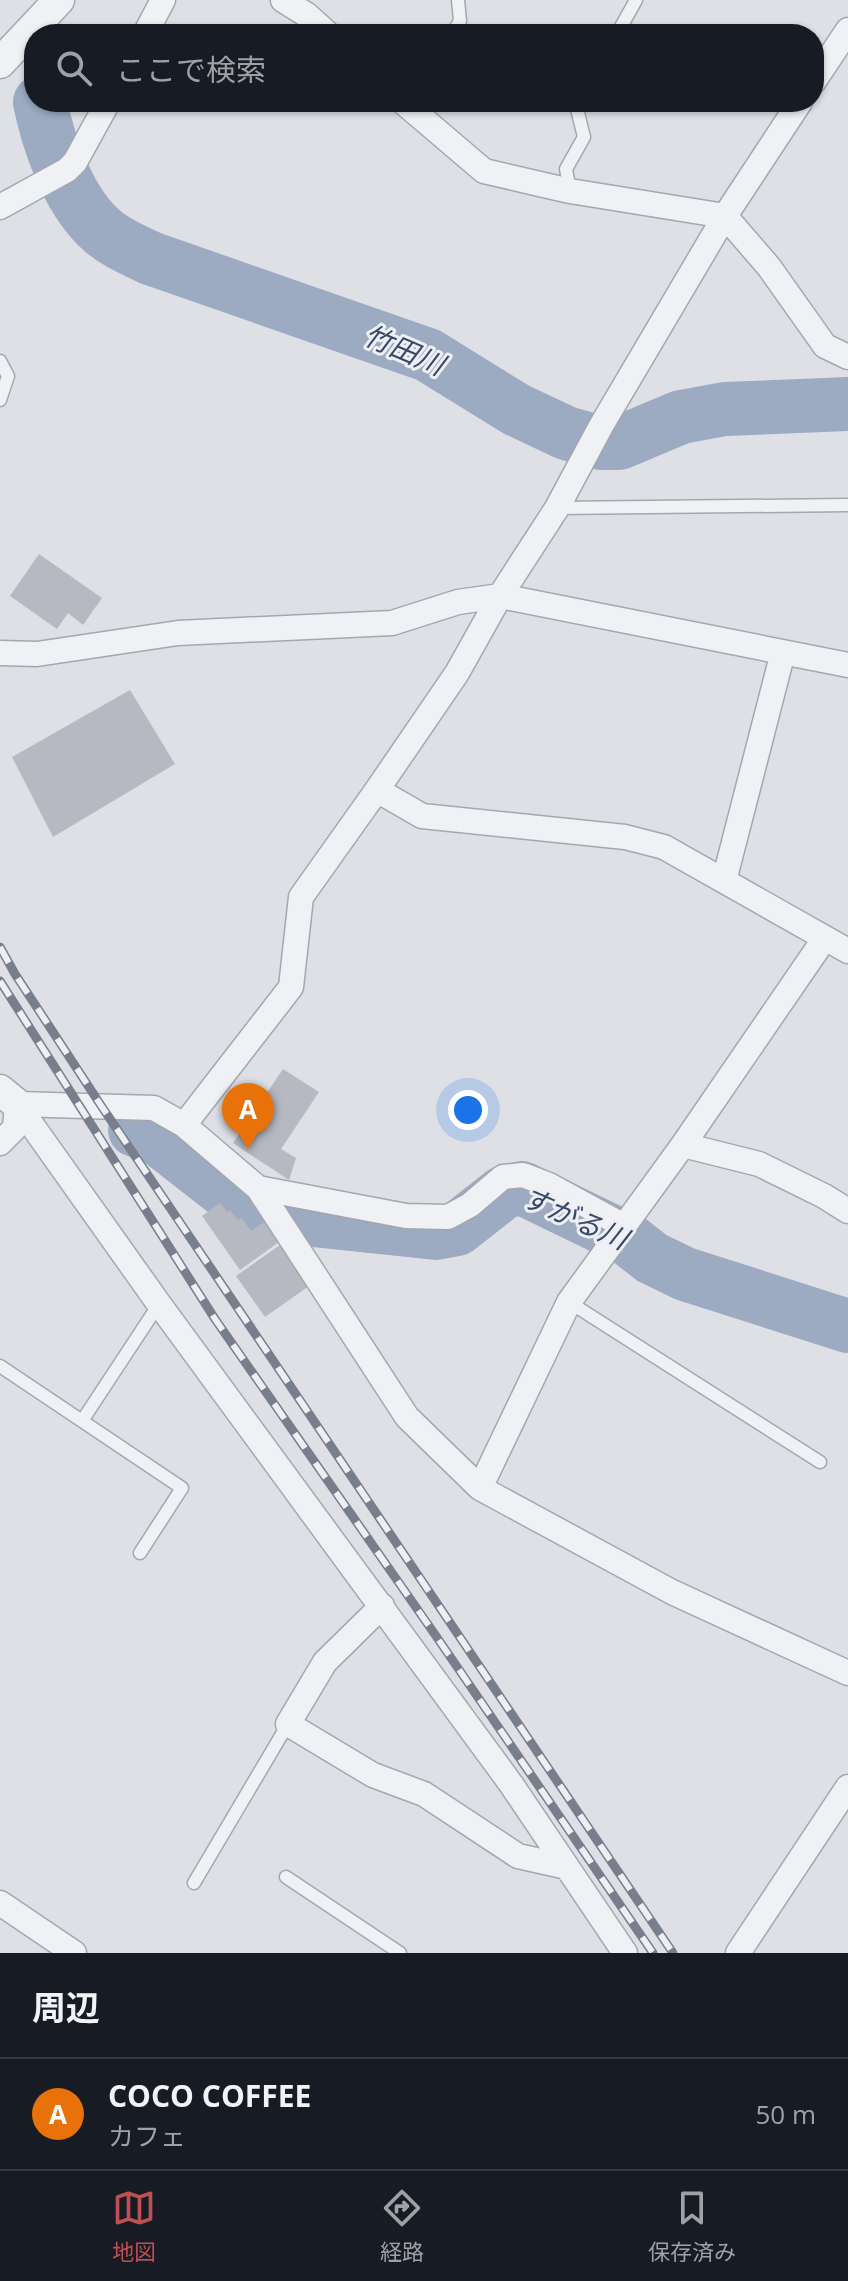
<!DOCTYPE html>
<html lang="ja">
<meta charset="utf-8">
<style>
body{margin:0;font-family:"Open Sans","Noto Sans JP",sans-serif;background:#20242c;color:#f1f3f6}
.you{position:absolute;left:468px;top:1110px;width:28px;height:28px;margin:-20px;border:6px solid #fff;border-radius:50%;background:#1a73e8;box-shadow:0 0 0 12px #1a73e833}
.badge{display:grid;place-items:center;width:52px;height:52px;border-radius:50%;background:#be5052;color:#fff;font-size:26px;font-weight:700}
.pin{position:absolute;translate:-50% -66px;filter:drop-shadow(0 2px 4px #0008)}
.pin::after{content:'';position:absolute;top:42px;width:28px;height:24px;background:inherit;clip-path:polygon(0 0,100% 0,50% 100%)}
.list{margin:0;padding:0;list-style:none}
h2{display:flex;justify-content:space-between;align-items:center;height:104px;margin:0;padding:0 32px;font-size:34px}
h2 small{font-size:26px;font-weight:400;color:#9ea1a6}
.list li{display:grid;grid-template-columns:52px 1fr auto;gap:24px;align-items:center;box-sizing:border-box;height:112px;padding:0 32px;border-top:2px solid #363941}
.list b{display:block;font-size:30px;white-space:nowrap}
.list p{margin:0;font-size:26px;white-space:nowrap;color:#9ea1a6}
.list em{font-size:26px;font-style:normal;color:#9ea1a6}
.icon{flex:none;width:44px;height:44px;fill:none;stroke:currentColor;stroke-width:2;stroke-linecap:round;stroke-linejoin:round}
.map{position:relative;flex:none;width:848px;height:1953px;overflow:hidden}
.search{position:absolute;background:#171b24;box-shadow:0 2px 6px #0004;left:24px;right:24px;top:24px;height:88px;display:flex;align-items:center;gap:20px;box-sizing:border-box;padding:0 28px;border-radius:32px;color:#9ea1a6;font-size:30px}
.sheet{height:216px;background:#171b24}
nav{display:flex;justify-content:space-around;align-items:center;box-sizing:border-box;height:112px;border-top:2px solid #363941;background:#171b24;font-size:22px;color:#9ea1a6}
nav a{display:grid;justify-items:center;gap:4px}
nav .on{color:#be5052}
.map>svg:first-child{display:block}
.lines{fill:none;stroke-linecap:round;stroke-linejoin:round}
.river{stroke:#9caac2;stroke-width:54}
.building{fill:#b6b9c2}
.service-casing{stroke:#a4a7af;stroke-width:15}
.minor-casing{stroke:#a4a7af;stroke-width:27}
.tertiary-casing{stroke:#a4a7af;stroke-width:33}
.service{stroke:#f0f1f4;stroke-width:12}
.minor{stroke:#f0f1f4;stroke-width:24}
.tertiary{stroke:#f0f1f4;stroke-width:30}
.rail-casing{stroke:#797e8d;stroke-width:9}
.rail{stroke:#edeff4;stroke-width:6;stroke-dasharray:18;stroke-linecap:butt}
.labels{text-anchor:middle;stroke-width:6;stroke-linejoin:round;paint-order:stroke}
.water-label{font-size:28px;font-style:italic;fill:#38486a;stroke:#edeff4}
</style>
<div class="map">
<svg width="848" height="1953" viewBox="0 0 848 1953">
<rect width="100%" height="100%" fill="#dee0e6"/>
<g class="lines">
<path class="river" d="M40,102C48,142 67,196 97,226C112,241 131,249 150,258L428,355L517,410L566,433L601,443H619L681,417L725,409L848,404
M135,1130L157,1138L230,1195L256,1209L294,1218L436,1233L457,1229L504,1192L522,1188L629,1240L652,1258L685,1274L848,1326"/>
</g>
<path class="building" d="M39,554L102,598L83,625L68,613L57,629L10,596Z
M130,690L175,764L53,837L12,757Z
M283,1069L319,1092L281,1149L296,1158L289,1180L233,1143Z
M220,1203L227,1212L230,1210L238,1220L242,1218L251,1231L264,1222L279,1242L240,1270L202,1216Z
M280,1245L309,1286L265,1317L236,1276Z"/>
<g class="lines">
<defs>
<path id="service" d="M452,34L460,21L458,0
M617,34L636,0
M570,191L566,169L584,137L576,105L577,102
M0,361L8,376L0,400
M557,508L848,505
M569,1302L820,1462
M0,1366L182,1488L140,1553
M82,1421L159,1304
M286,1877L400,1953
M194,1883L288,1724"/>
<path id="minor" d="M283,0L307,15L328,34
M145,34L163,0
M814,81L848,30
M403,102L484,171L570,191L725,216L769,267L825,346L848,357
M0,207L67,170L75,162L108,102
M0,653L37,654L178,633L392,623L458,602L500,596L848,665
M377,790L422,816L625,837L664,847L848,951
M724,881L783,652
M17,1104L154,1108L184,1125L258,1188L407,1417L480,1488L672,1592L848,1673
M17,1104L159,1304L511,1784L625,1953
M184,1125L291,987L301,897L377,790L457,673L500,596L557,508L601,426L725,216L800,102
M0,1143L15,1128L17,1104
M683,1145L759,1164L824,1196L848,1211
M258,1188L406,1216L448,1217L470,1205L503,1177L523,1175L549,1185L624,1226
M480,1488L569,1302L683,1145L825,938
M382,1606L325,1662L288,1724L373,1775L424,1794L518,1856L567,1867
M0,1903L74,1953
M738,1953L848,1787"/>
<path id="tertiary" d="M0,63L59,0
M0,1090L17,1104"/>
</defs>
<use href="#service" class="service-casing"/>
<use href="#minor" class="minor-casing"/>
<use href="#tertiary" class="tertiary-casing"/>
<use href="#service" class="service"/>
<use href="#minor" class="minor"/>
<use href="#tertiary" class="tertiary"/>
<defs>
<path id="rail" d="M0,947L15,974L102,1107L673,1953
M0,981L215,1319L436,1636L653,1953"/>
</defs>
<use href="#rail" class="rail-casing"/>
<use href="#rail" class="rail"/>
</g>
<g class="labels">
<g class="water-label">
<text transform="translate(404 350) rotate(23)" y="10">竹田川</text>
<text transform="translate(575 1218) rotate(24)" y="10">すがる川</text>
</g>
</g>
</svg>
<div class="you"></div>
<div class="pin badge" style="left:248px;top:1149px;background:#e8710a">A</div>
<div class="search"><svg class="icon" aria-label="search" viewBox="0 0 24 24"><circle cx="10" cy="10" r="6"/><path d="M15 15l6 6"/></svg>ここで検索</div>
</div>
<section class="sheet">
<h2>周辺<small></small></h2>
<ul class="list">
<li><span class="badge" style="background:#e8710a">A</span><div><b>COCO COFFEE</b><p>カフェ</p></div><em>50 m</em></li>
</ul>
</section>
<nav>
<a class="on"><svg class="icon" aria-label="map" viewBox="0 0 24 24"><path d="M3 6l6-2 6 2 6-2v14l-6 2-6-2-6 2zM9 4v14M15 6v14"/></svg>地図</a>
<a><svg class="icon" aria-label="directions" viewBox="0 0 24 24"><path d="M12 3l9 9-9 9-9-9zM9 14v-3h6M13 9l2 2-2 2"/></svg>経路</a>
<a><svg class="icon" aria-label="saved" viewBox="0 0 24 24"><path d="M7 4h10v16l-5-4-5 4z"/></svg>保存済み</a>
</nav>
